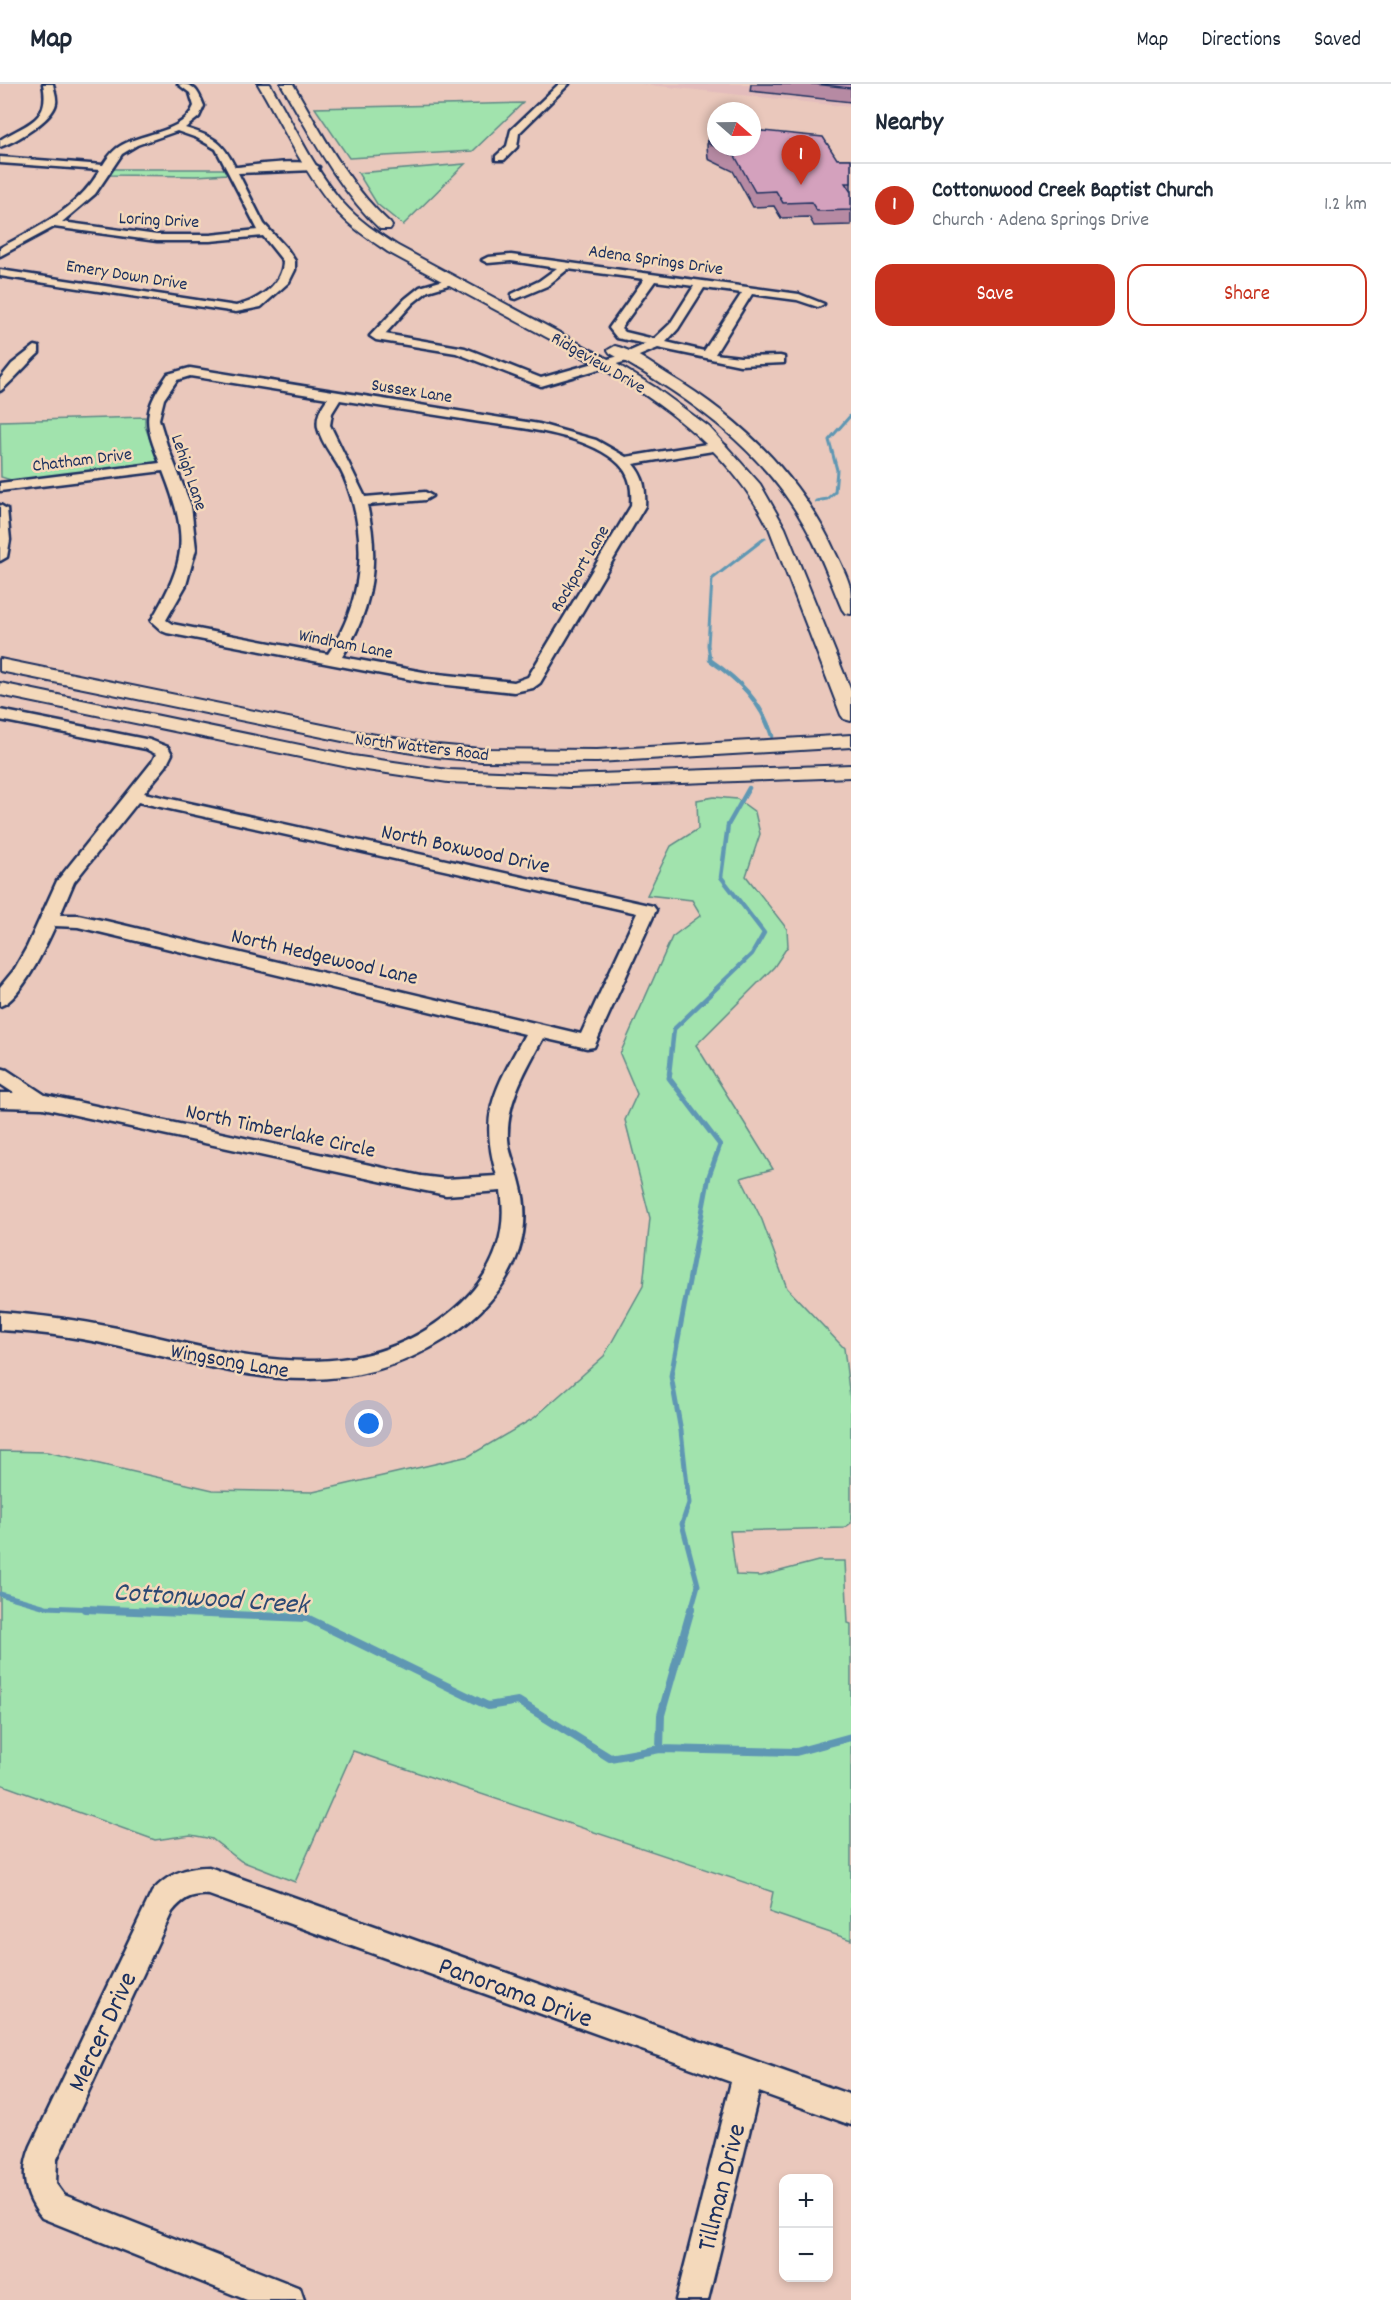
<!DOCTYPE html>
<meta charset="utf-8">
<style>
body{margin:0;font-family:Dekko,sans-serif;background:#f2f2f3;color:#1f2937}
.controls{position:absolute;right:18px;bottom:18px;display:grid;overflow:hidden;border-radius:12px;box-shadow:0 3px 9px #0003}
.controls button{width:54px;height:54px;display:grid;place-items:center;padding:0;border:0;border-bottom:2px solid #e0e1e3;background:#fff;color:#1f2937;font:30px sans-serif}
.compass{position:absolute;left:707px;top:18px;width:54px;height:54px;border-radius:50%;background:#fff;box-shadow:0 3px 9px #0003;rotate:110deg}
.you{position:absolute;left:369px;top:1340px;width:21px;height:21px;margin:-15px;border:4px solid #fff;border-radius:50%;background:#1a73e8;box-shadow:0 0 0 9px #1a73e833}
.badge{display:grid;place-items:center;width:39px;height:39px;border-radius:50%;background:#c8321e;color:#fff;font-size:20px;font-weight:700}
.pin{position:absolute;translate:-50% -50px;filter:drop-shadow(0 2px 3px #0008)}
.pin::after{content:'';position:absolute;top:32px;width:21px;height:18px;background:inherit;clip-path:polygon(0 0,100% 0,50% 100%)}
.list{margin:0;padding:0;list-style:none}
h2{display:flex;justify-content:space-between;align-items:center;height:78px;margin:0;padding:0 24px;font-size:26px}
h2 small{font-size:20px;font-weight:400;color:#747a83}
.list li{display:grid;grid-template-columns:39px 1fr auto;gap:18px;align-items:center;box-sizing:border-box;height:84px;padding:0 24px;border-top:2px solid #e0e1e3}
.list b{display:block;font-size:22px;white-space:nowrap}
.list p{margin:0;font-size:20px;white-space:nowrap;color:#747a83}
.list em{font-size:20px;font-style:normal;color:#747a83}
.actions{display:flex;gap:12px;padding:18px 24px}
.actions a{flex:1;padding:14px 0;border:2px solid #c8321e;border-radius:18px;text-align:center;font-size:21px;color:#c8321e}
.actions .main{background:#c8321e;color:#fff}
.map{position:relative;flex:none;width:851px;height:2216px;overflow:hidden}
header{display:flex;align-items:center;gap:36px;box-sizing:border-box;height:84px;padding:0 30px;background:#fff;border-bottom:2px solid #e0e1e3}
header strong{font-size:28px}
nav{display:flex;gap:33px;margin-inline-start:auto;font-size:21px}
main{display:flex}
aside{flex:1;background:#fff}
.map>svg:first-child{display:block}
.built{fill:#e3bcbc}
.green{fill:#a1e3ad;stroke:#5e8986;stroke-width:1.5}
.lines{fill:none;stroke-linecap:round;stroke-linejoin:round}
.stream-far3{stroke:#5f97b3;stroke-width:3}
.stream-far2{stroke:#5f97b3;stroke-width:4.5}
.stream-far1{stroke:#5f97b3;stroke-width:5}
.stream{stroke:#5f97b3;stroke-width:8}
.minor-casing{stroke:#1b2f5e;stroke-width:5}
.major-casing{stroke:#1b2f5e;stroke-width:4}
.minor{fill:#f4d9bb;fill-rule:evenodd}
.major{fill:#f4d9bb;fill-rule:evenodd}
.wall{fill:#b68aa3;stroke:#1b2f5e;stroke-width:1.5}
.building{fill:#d4a1bd;stroke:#1b2f5e;stroke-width:1.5}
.labels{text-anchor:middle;stroke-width:5;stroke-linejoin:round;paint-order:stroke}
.far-street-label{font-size:18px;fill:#1b2f5e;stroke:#f4d9bb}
.street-label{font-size:22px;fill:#1b2f5e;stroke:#f4d9bb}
.near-street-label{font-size:27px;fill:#1b2f5e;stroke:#f4d9bb}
.near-water-label{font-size:28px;font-style:italic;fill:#2c4973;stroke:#f4d9bb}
</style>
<header>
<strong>Map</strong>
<nav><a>Map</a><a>Directions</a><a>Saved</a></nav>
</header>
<main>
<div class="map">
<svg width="851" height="2216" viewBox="0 0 851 2216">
<rect width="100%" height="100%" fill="#eac8bc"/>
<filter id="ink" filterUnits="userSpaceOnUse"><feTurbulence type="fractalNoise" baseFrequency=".0167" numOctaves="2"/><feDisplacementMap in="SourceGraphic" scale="12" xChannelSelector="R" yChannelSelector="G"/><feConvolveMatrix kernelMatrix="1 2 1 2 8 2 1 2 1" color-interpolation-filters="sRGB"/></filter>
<g filter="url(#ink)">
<path class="built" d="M641,0H851V23Z"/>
<path class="green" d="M523,19L473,67L349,74L315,24Z
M465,80L403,141L377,120L358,89Z
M113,85H224L227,90L196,92L110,91Z
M145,333V342L159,380L14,397L1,393L0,337Z
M714,713L737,715L755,728L760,750L746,792L787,845L788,862L774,883L696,961L773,1085L741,1094L762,1136L787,1204L844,1264L851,1323V1439L844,1444L730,1447L736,1491L761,1492L818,1477H845L848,1539L851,1540V1856L769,1828L773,1808L353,1667L295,1798L241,1777L212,1755L191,1751L155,1756L0,1700V1367L47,1368L213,1406L313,1408L469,1372L534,1334L604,1272L643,1202L650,1134L625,1036L637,1010L620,970L672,853L701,831L692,816L647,811L671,762L698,745L697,716Z"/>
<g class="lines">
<path class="stream-far3" d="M816,417L827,415L835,408L837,386L829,356L851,331
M710,574L708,561L712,495L765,454"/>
<path class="stream-far2" d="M710,573V576C739,596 761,617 772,652
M669,990L674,945L752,870L764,849L721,793L728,741L749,704"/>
<path class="stream-far1" d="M670,989L669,994L720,1061L709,1092L671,1292L681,1347L689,1419L682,1440L698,1501L691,1526
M0,1510L46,1523L121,1526"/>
<path class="stream" d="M85,1525L307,1534L488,1622L518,1617L610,1674L660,1665L796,1668L851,1653
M660,1665L661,1631L691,1525"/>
<defs>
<path id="minor" d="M43,0H53C54,6 57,13 56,19C53,36 15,58 0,63V56C27,39 51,37 43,0Z
M178,0C195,0 198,7 204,22L199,33L185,44C213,53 221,55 235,83C253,82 305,73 319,83L314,86L238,89L264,140L287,165L295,177V186L289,198L261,223L236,228L0,192V186L236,222C257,217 283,201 283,177L263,152L210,157H157L54,143L0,172V164C38,143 77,126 100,86L0,79V73L103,81C108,73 114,65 122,61C145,48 183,49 194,22L190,9ZM177,47L197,54L216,65L258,146L210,151H157L62,138L95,110L122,70L137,61Z
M559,0H569L519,49L517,63L504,76H496V72L507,62L511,46Z
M511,171L799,210L824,220L818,223L797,216L752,210L715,270L740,273L780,272L784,273V279L740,281L658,264L627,277L541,302L456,269L376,256L370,252L405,215L420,203L451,194L455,195V199L428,207L413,219L385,250L465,264L541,294L619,272L646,260L617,254L609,244L644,195L568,185L547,202L516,215L512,214V210L539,197L557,184L511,177L488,179L482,176L488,173ZM655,197L694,202L670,240L654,255L625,248L621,244ZM704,204L742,209L704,267L666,258L678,245Z
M35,262L39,263V269C32,275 5,305 0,307V295L12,280Z
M190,284L539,340L596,356L626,373L719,358L726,362L719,366L633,380C644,393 646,405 645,422L540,599L533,604L514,608L429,599L167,549L162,547L151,537C187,475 189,454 163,387L0,407V399L160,379C144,338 142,328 168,290ZM190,292L328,314C321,323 316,332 318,344C322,362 337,376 344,393C369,452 364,517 328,570L172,540L166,536L186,501L196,465L191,422L167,361L159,335L164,315L177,296ZM340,316C380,322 421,329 462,335C507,343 585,347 619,380C631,392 632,405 631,422L528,593L514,598L429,589L342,573C373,526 380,475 367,421L425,416L432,412L425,408L365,413L330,341L332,329Z
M0,421L7,425L10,456L7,473L0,477Z
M0,626L150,656L168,663L172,670L166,682L144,709L653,822L656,826L594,963L587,964L543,954C526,986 506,1018 508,1055C509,1071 517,1084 520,1099C526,1120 526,1144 519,1166C507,1204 478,1234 445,1255C339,1322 242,1290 130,1265C87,1255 44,1248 0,1246V1228C39,1231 78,1236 117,1244C236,1270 361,1314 462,1218C493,1188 508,1150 501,1107L446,1111L421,1106L43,1024L0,1023V1009H14L0,1000V984L7,986L45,1011L421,1092L446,1095L497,1092C478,1028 496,1005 525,950L78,843L55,842C46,862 21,916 0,922V903L14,886L27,863L57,797L152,678L156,670L146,665L0,636ZM138,718L637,829L581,950L106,837L78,831H60L74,798Z
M209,1783L851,2011V2041L759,2008L708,2216H676L731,1998L209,1811C192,1810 183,1814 172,1828L57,2075L56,2100L64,2111L300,2204L304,2216H247L42,2134C24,2112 20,2088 31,2062L152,1808C167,1790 186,1783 209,1783Z"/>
<path id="major" d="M258,0H270C293,39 313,84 343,119C359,137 378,149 398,162L610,276L656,304L709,343L760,400L785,444L851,607V637L844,635L841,631L769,444C720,347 628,297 537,248C487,221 438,195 388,168C369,155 349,142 334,124C303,87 282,41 258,0Z
M281,0H293C322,49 347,100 390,139L392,142L390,145H380C337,104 311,51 281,0Z
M615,262C633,266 651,280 667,290C739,333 801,392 836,470C841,480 847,492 850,503C851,511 851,522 851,530L845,529L842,525C830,497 820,468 805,442C761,363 687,312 610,269L608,266Z
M0,575L352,647L437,661L481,665L597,666L851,651V663L597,678L481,677L437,673L352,659L0,587Z
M0,599L353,672L448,686L570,691L851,681V693L570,703L448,698L353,684L0,611Z"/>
</defs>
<use href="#minor" class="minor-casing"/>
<use href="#major" class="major-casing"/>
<use href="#minor" class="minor"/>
<use href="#major" class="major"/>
</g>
<path class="wall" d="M751,0H851V18L750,7Z
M709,46L837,75H851V141L814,142L809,133L781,134L774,122L753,123L733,87L708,75L707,61Z"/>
<path class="building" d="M814,0H851V4Z
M709,46H716V63L709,60Z
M752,46L823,53L837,75H851V99H845L851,108V126L817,127L811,118L783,119L776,107L755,108L735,72L716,63H752Z"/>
</g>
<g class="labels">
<g class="far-street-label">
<text transform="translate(159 135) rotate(3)" y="6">Loring Drive</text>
<text transform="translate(656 175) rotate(8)" y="6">Adena Springs Drive</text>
<text transform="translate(127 190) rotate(9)" y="6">Emery Down Drive</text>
<text transform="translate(599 278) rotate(30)" y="6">Ridgeview Drive</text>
<text transform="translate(412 306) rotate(9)" y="6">Sussex Lane</text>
<text transform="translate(82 375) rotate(-7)" y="6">Chatham Drive</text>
<text transform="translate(190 388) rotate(71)" y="6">Lehigh Lane</text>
<text transform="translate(579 484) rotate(-59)" y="6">Rockport Lane</text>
<text transform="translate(346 559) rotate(11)" y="6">Windham Lane</text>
<text transform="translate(422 662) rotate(7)" y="6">North Watters Road</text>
</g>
<g class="street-label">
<text transform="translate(466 763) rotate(12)" y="8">North Boxwood Drive</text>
<text transform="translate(325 871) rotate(13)" y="8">North Hedgewood Lane</text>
<text transform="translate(281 1045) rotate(12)" y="8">North Timberlake Circle</text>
<text transform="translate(230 1275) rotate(10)" y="8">Wingsong Lane</text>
</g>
<g class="near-street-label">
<text transform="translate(516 1907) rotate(20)" y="9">Panorama Drive</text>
<text transform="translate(101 1947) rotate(-65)" y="9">Mercer Drive</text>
<text transform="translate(720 2103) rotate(-76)" y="9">Tillman Drive</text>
</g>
<g class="near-water-label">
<text transform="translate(211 1512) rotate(4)" y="10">Cottonwood Creek</text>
</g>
</g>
</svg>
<div class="controls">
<button>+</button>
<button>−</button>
</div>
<svg class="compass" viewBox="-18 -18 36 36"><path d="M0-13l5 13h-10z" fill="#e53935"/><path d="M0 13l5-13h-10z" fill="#747a83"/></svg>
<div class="you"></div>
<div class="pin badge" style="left:801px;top:101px">1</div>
</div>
<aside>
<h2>Nearby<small></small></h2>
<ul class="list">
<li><span class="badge">1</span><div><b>Cottonwood Creek Baptist Church</b><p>Church · Adena Springs Drive</p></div><em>1.2 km</em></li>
</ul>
<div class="actions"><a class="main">Save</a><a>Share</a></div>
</aside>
</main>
